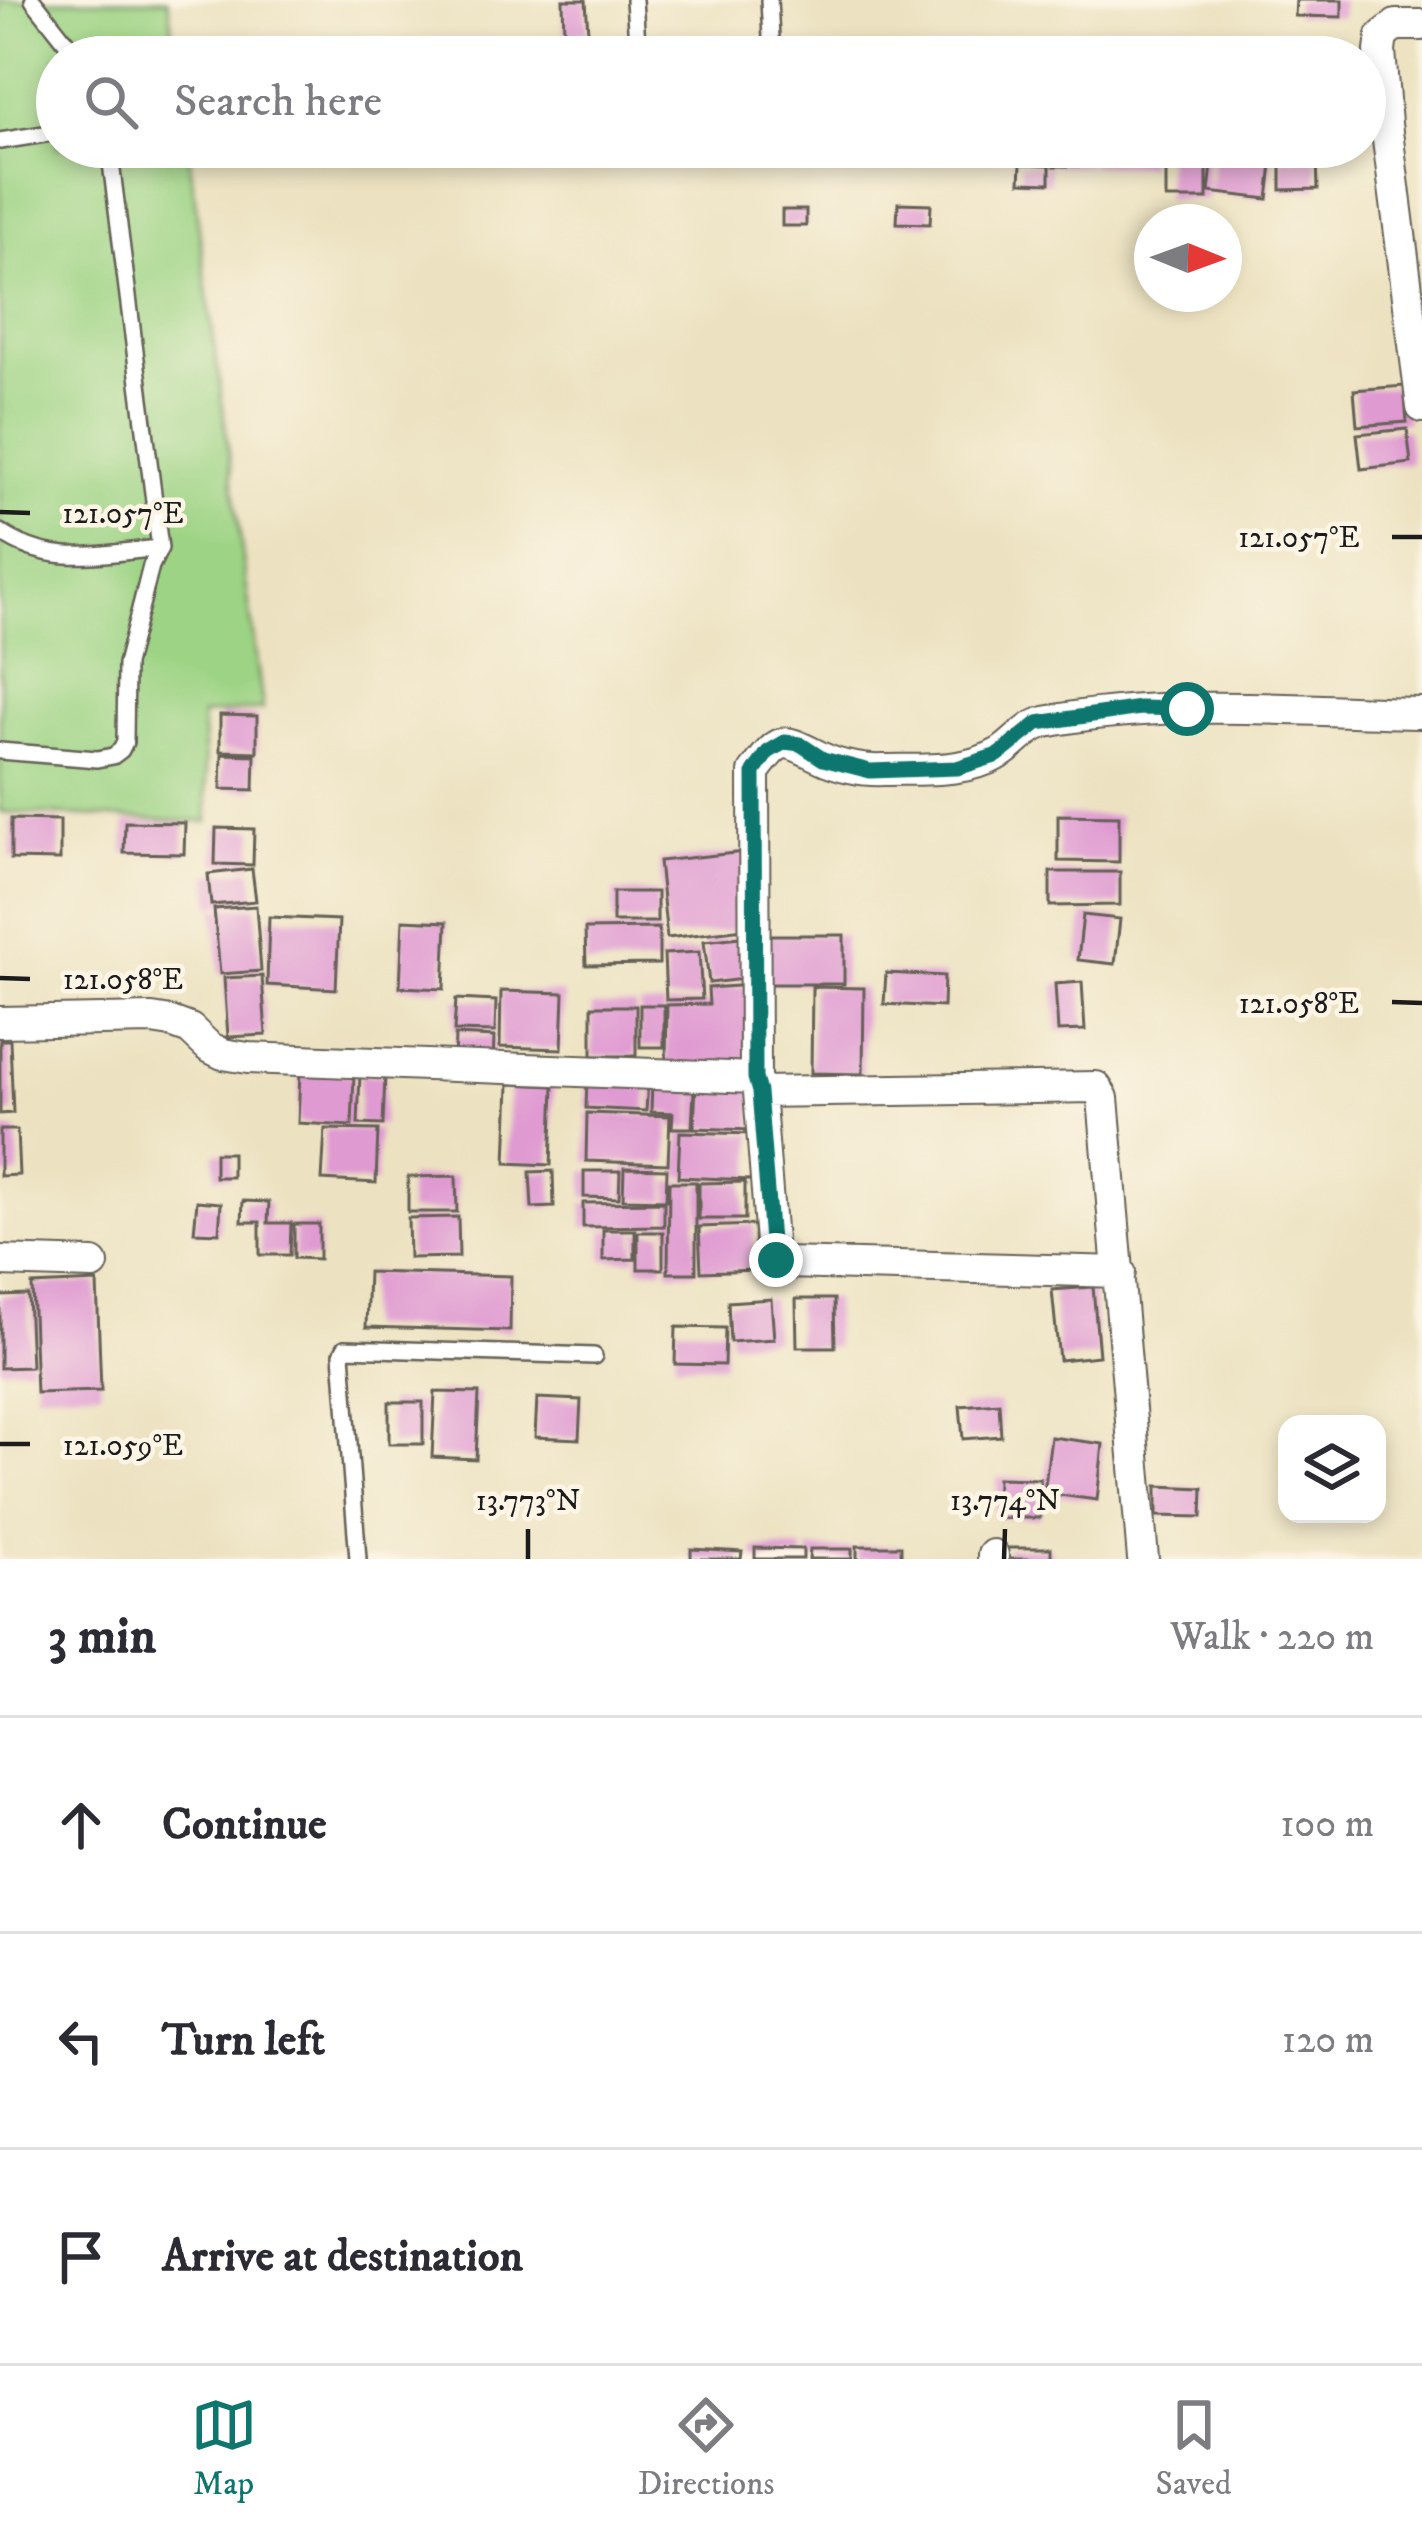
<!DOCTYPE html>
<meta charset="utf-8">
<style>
body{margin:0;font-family:"IM FELL DW Pica",serif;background:#f2f2f3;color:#2b2b33}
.controls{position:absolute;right:36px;bottom:36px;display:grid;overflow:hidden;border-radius:24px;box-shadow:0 6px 18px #0003}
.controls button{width:108px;height:108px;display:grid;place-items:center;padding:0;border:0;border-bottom:3px solid #e1e1e2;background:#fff;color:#2b2b33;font:60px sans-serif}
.compass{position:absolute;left:1134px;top:204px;width:108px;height:108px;border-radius:50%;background:#fff;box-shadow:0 6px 18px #0003;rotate:91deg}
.stop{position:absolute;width:36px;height:36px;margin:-27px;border:9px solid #0f766e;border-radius:50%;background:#fff}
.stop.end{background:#0f766e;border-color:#fff;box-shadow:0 3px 12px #0008}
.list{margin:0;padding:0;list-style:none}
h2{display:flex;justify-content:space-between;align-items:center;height:156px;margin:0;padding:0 48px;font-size:51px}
h2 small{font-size:39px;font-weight:400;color:#7c7c81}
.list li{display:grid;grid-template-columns:78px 1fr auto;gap:36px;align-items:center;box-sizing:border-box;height:216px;padding:0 48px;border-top:3px solid #e1e1e2}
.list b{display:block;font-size:45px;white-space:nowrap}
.list em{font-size:39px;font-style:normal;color:#7c7c81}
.icon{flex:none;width:66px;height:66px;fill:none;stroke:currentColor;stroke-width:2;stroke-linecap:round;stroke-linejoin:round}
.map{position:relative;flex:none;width:1422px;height:1559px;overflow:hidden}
.search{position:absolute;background:#fff;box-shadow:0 6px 18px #0003;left:36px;right:36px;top:36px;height:132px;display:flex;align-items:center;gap:30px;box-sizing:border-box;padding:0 42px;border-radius:66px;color:#7c7c81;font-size:45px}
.sheet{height:804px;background:#fff}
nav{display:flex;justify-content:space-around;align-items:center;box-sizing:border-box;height:168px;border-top:3px solid #e1e1e2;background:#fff;font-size:33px;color:#7c7c81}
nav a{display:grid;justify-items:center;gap:6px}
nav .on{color:#0f766e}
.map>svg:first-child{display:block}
.green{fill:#9dd384;stroke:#5c7850;stroke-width:3}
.building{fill:#df9ad1}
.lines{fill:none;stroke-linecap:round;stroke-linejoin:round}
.service-casing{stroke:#656156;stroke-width:20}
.minor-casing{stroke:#656156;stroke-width:34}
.service{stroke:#fff;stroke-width:15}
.minor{stroke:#fff;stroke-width:30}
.route{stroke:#0f766e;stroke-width:15}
.ticks{fill:none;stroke:#1c1c1c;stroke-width:4.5}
.ticks-label{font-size:30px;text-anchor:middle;fill:#1c1c1c;stroke:#fcf5e5;stroke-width:9;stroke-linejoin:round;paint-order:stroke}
</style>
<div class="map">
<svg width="1422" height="1559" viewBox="0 0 1422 1559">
<rect width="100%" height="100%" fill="#fcf5e5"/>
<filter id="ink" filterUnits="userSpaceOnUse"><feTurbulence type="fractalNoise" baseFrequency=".00833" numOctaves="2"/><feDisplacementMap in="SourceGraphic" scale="24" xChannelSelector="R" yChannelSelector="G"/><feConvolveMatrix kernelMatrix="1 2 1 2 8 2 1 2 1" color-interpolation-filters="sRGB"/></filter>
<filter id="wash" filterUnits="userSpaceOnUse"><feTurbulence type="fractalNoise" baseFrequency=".004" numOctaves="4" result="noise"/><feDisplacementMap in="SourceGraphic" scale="48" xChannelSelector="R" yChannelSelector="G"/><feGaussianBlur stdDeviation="2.7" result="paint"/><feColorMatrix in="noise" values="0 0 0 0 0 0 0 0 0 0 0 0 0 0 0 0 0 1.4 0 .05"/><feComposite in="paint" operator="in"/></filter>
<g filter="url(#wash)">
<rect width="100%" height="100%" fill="#ece2c1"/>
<path class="green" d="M0,0H168L176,57H57V147H188L263,709L202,715L208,822L0,812Z"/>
<g id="blocks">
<path class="building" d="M563,0H586L588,33L564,34Z
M1296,0H1342V17L1295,16Z
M712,147H733L735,159L714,161Z
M962,147H1012V151L963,152Z
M1054,147H1087V166H1054Z
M1091,147H1148L1149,166H1091Z
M1166,147H1207V199H1166Z
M1214,147H1274L1268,199L1209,192Z
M1279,147H1318V154H1279Z
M1317,158L1318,189L1281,190V159Z
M1021,164L1050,165V183L1020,182Z
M898,203L931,204L930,224L897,223Z
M782,210H806V226H782Z
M1404,386L1407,422L1357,426L1354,390Z
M1407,429L1411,463L1361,469L1357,434Z
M220,715L257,716V752L220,751Z
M222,754L255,755L254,790L221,789Z
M1058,815L1119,816V862L1058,861Z
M11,819L60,820V860L11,859Z
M125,822L185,823L184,854L124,853Z
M216,828L254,829L253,865L215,864Z
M745,852L753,928L667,938L659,861Z
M252,869L256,901L211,905L208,874Z
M1050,872H1120V905L1050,906Z
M613,892H657V922H613Z
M256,906L261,971L220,974L214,909Z
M1083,915L1120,919L1115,964L1078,960Z
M269,917L339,920L336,989L267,985Z
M403,920L447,922L444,989L400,987Z
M659,928V964L586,965L585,929Z
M766,935H844V984H766Z
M749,936L753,978L709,983L704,941Z
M699,952L702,999L666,1000L664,954Z
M886,973L944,976L943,1007L884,1004Z
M262,976L266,1035L228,1037L224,978Z
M1082,982L1085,1030L1058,1031L1055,984Z
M752,985L751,1066L666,1065L667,1005L709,1004L708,988Z
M812,987L864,988L863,1074L811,1073Z
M501,991L564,993L562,1049L500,1047Z
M456,999L496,1001L495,1032L454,1031Z
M640,1005H664V1047H640Z
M592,1006H636V1056H592Z
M455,1035L494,1037L493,1063L454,1061Z
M0,1040H10L13,1113L0,1114Z
M300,1072L354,1074L352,1126L298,1123Z
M360,1074L385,1075L383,1125L358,1124Z
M587,1080L648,1082L646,1111L586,1108Z
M652,1083L694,1089L692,1128H672L673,1113L651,1112Z
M696,1083L753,1086L752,1130L694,1128Z
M509,1084L554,1086L551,1165L506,1163Z
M587,1113L670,1116L668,1164L586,1161Z
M325,1129L378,1130L376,1183L322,1180Z
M0,1130H17L19,1175L0,1176Z
M680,1132L753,1134L752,1180L678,1177Z
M215,1153H232V1177H215Z
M624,1168L667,1169L666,1200L623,1199Z
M553,1171L554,1207L532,1208L530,1172Z
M584,1171H620L619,1198L584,1197Z
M456,1176L457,1212H408V1177Z
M669,1182H696V1273H668Z
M745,1182V1219H699V1183Z
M197,1201L221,1203L219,1233L194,1232Z
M243,1201L269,1202L268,1223H291L290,1255H260V1222H242Z
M664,1202V1226L583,1227V1203Z
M458,1217L459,1257L409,1258L408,1218Z
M294,1224H319V1259L294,1258Z
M754,1225L755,1270L701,1272L699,1227Z
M603,1230H635V1259L603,1260Z
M638,1232H663V1269H638Z
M368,1272L511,1276L510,1331L366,1327Z
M97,1282L101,1391L36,1393L32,1285Z
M1093,1287L1099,1356L1059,1360L1052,1290Z
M28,1295L31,1367L0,1368V1296Z
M771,1299L774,1339L730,1342L728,1302Z
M796,1299H834L835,1347H797Z
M676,1327L725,1328L724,1365L675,1364Z
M435,1392L479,1393L476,1459L432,1457Z
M537,1398L581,1400L579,1439L535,1437Z
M389,1402H423V1444H389Z
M999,1403L1001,1436L963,1439L960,1406Z
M1051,1437L1103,1444L1097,1500L1044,1493Z
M997,1478L1040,1479V1518H996Z
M1157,1486L1203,1488L1202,1517L1157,1516Z
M857,1546H901V1559H857Z
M755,1548L803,1549V1559H755Z
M1007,1548H1051V1559H1007Z
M691,1549L742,1552L741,1559H691Z
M810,1549H852V1559H809Z"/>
</g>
</g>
<g filter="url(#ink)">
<use href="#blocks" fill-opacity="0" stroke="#656156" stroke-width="3"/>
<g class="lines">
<defs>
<path id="service" d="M33,0L78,57
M634,0L638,57
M769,0L772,57
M0,141L57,132
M0,532C52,568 101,553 160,548
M0,751L97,759L113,756L121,750L125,742L126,664L151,566L160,548L109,147
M358,1559L342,1354L345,1348L594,1356"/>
<path id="minor" d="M1422,25H1396L1382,36L1380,51L1386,124L1422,407
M0,1022L152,1019L171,1022L190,1029L209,1047L223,1054L248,1058L755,1078
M759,1092L1096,1087L1103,1098L1143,1559
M0,1261L93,1264
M1120,1272L784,1263L776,1260L772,1254L759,1092L755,1078L754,772C782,734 783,739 820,757C838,766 864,771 883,770C921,769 966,773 1000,753C1015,744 1027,726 1045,722C1166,698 1299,711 1422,713
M993,1559V1555"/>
</defs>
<use href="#service" class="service-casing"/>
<use href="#minor" class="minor-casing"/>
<use href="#service" class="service"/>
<use href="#minor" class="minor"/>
</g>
</g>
<g class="lines" filter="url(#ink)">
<path class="route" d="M776,1260L772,1254L759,1092L755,1078L754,772L768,752L785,742L800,744L823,759L870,771L957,768L998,755L1038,723L1140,708L1187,709"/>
</g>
<path class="ticks" d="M0,512L30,513M1392,537H1422M0,978L30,979M1392,1002L1422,1003M0,1444H30M528,1559V1529M1004,1559L1005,1529"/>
<g class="ticks-label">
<text x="123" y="523">121.057°E</text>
<text x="1299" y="547">121.057°E</text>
<text x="123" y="989">121.058°E</text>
<text x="1299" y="1013">121.058°E</text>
<text x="123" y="1455">121.059°E</text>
<text x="528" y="1510">13.773°N</text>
<text x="1005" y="1510">13.774°N</text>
</g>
</svg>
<div class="controls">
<button><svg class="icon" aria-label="layers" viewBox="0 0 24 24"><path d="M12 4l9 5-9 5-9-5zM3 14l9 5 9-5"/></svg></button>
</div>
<svg class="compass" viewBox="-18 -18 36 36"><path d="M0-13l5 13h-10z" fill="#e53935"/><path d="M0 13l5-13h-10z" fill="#7c7c81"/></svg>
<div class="stop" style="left:1187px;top:709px"></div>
<div class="stop end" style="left:776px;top:1260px"></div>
<div class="search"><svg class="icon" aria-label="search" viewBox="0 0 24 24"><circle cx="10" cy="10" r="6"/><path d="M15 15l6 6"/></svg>Search here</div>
</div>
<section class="sheet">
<h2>3 min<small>Walk · 220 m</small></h2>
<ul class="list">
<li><svg class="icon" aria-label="ahead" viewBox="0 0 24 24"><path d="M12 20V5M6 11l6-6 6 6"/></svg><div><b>Continue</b></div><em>100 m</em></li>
<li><svg class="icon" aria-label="left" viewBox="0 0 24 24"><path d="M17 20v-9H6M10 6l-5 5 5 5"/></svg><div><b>Turn left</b></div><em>120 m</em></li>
<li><svg class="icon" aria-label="arrive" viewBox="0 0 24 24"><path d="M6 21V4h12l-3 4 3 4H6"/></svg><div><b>Arrive at destination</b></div></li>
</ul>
</section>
<nav>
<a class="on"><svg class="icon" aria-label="map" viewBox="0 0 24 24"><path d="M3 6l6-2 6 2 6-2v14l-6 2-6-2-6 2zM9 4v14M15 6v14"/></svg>Map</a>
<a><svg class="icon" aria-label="directions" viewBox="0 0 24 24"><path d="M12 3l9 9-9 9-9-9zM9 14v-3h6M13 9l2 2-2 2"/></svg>Directions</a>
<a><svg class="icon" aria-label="saved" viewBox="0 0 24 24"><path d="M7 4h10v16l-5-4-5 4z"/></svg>Saved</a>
</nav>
